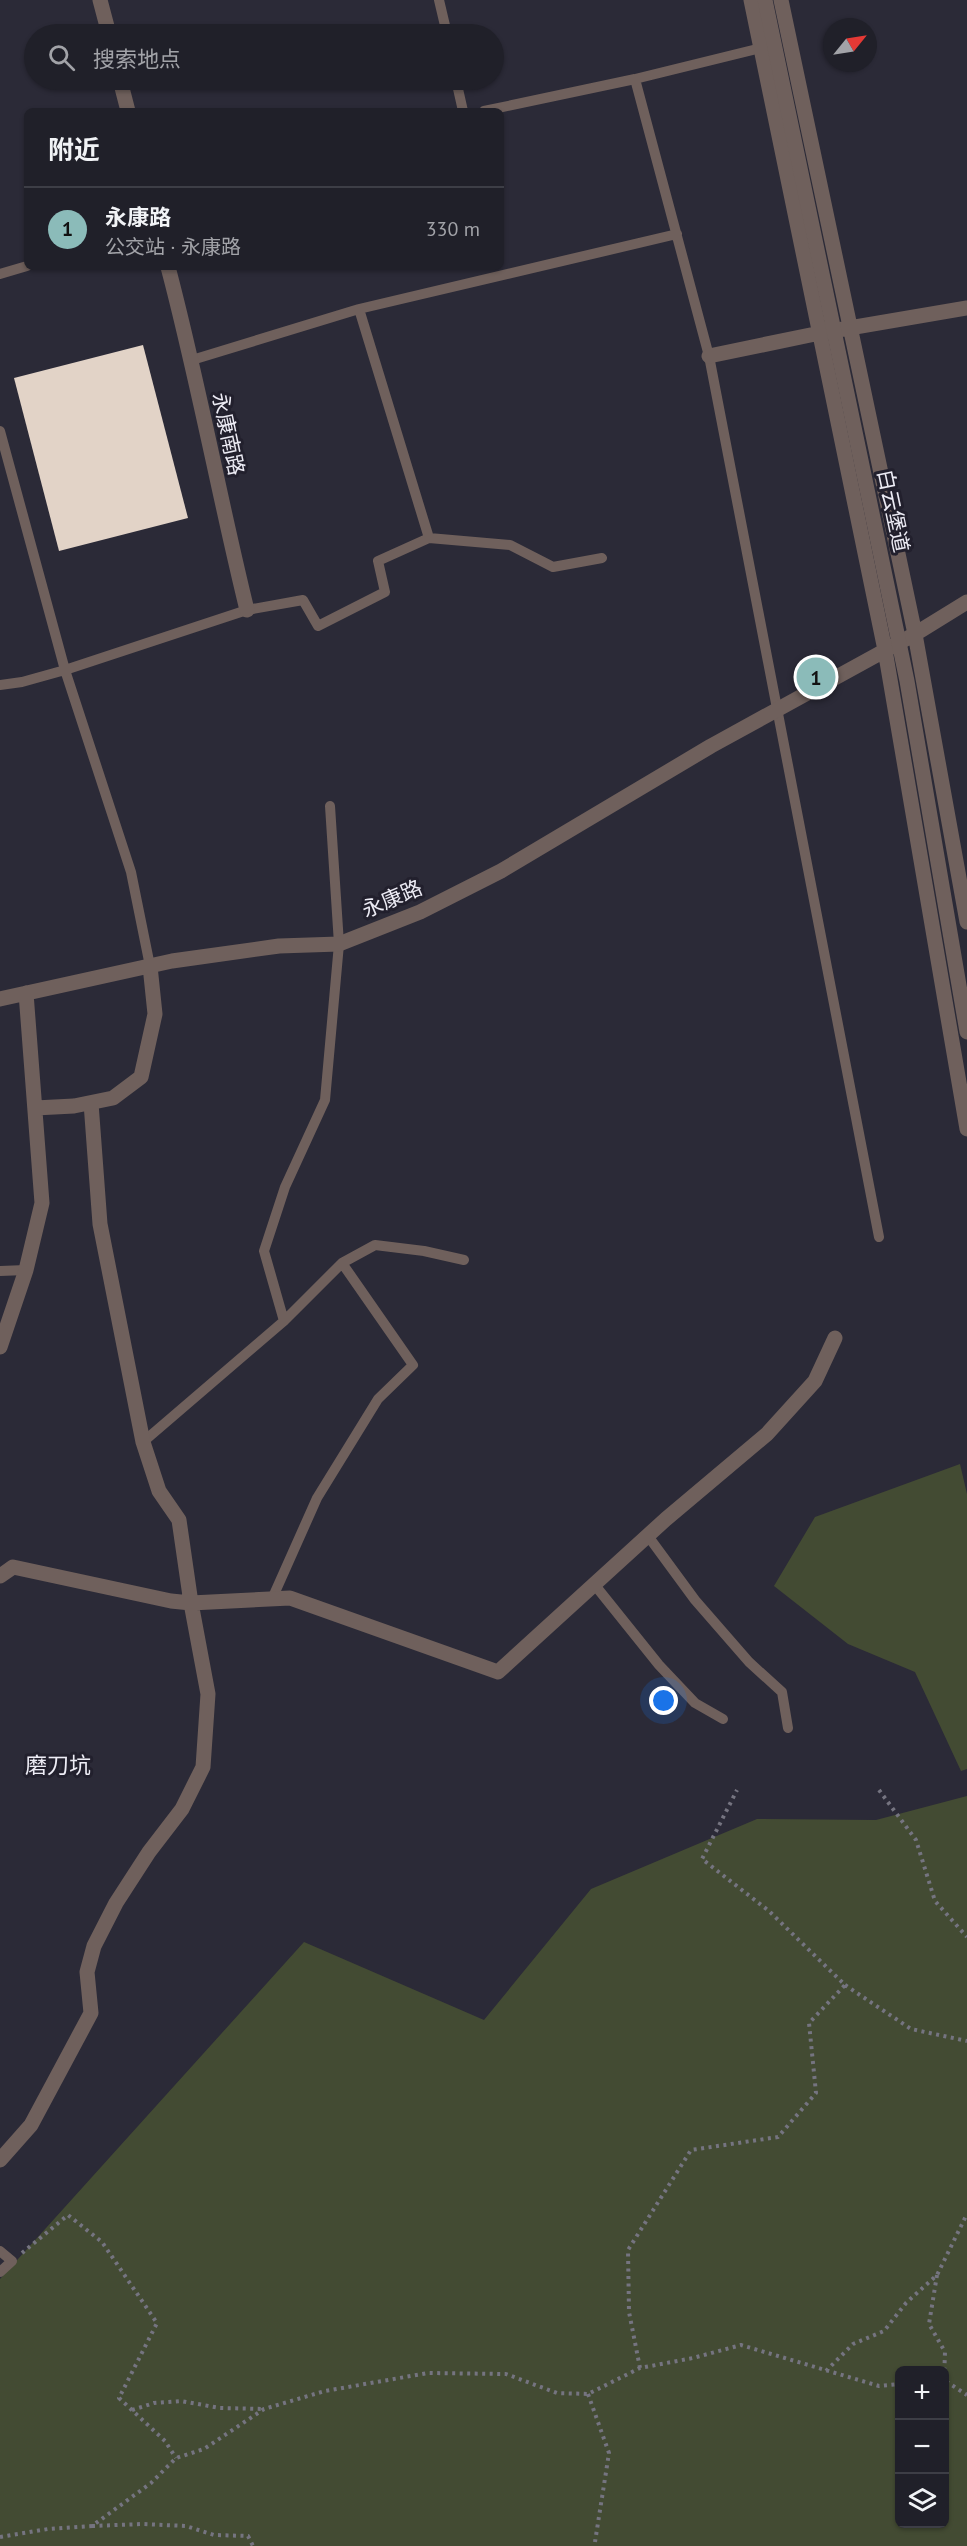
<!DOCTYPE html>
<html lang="zh">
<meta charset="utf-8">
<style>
body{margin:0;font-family:"PT Sans","Noto Sans SC",sans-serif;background:#282831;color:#f1f3f6}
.controls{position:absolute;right:18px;bottom:18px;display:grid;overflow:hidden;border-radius:9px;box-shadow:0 2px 4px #0004}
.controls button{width:54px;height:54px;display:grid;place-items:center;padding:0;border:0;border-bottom:2px solid #3d3e46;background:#202029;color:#f1f3f6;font:30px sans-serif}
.compass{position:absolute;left:823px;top:18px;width:54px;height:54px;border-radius:50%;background:#202029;box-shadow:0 2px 4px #0004;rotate:60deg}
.you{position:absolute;left:664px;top:1701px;width:21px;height:21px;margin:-15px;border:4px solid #fff;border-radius:50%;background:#1a73e8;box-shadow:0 0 0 9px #1a73e833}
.badge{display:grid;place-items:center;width:39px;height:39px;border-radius:50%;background:#8bbbb9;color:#111;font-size:20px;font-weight:700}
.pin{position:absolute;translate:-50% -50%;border:3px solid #fff;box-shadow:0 2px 6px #0006}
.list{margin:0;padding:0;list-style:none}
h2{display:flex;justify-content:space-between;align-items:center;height:78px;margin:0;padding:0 24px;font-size:26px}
h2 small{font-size:20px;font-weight:400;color:#a2a3a8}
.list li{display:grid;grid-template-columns:39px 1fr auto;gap:18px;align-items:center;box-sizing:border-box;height:84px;padding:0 24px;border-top:2px solid #3d3e46}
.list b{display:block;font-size:22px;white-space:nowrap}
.list p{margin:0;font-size:20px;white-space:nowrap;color:#a2a3a8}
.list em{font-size:20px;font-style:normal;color:#a2a3a8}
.icon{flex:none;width:33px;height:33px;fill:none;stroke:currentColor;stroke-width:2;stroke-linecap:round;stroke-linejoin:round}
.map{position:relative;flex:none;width:967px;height:2546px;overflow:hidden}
.search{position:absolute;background:#202029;box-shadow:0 2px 4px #0004;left:24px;top:24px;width:480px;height:66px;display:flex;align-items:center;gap:15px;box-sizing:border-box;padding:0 21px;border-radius:33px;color:#a2a3a8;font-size:22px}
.panel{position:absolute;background:#202029;box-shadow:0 2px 4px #0004;left:24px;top:108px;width:480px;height:162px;border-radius:9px}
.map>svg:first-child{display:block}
.green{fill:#434b33;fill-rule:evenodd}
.building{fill:#e2d3c7}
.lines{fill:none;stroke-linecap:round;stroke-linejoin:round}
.path{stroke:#757480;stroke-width:4;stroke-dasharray:3 4.5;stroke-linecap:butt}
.service{stroke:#6f605c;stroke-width:10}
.minor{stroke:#6f605c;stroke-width:15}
.minor-bridge{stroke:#6f605c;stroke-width:15}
.labels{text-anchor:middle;stroke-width:6;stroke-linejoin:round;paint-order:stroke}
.street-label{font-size:21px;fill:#edecf5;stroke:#22202d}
.neighbourhood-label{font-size:22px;fill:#edecf5;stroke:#22202d}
</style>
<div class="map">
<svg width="967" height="2546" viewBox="0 0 967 2546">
<rect width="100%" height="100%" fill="#2b2a37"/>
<path class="green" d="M960,1464L967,1494V1769L961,1771L915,1672L848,1644L774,1586L815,1517Z
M967,1796V2546H0V2279L304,1942L484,2020L591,1889L757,1819L876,1820ZM900,2370H944V2524H900Z"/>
<path class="building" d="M143,345L188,518L59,551L14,378Z"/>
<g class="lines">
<path class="path" d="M879,1790L916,1840L935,1901L967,1937
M845,1985L911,2029L967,2041
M22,2253L68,2215L102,2242L157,2323L119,2398L165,2441L176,2458
M937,2275L929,2324L945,2352L944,2380L967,2395
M640,2368L629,2312L628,2250L691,2150L778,2137L816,2093L809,2023L845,1985L769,1911L702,1859L737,1790
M826,2371L853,2344L884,2331L906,2303L937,2275L967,2214
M588,2394L609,2453L595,2542
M132,2410L154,2403L181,2401L220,2408L264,2409
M92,2526L142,2524L186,2526L214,2535L248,2536L253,2546
M0,2537L48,2529L92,2526L151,2483L176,2458L204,2449L264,2409L325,2391L428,2373L506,2374L557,2393L588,2394L640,2368L693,2358L741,2345L879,2386L900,2384"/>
<path class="service" d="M439,0L447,34
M635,79L709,356L879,1237
M456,80L463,111
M484,111L635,79L761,48
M0,274L27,266
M359,309L429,538
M192,360L359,309L677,234
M0,431L65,670L131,872L150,966
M0,685L22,682L65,670L247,610L303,600L318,626L385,592L378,561L429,538L510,545L553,567L602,558
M0,1271L26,1270
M284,1321L264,1251L285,1187L325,1100L339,944L330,806
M143,1442L284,1321L342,1263L375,1245L424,1251L464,1260
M648,1536L695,1600L749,1662L782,1692L788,1728
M594,1584L659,1665L695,1703L723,1719
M272,1599L317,1498L378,1399L413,1365L342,1263
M0,2251L12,2261L0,2272"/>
<path class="minor" d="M100,0L109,34
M751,0L885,650L967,1129
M781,0L915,634L967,922
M120,80L128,111
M168,267C198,380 219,496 247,610
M709,356L820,333L967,308
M0,999L172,961L279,946L339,944L420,912L501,871L711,746L915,634L967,602
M35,1108L74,1106L113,1098L141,1077L155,1014L150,966
M0,1347L26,1270L42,1203L26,993
M0,1576L13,1567L171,1601L191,1603L290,1598L498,1672L666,1519L767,1434L815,1381L835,1338
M0,2160L31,2125L91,2013L87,1972L94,1946L116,1903L149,1852L182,1809L203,1767L208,1694L191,1603L179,1520L159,1491L143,1442L100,1224L91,1103"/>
<path class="minor-bridge" d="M765,0L907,681L967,1032"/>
</g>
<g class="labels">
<g class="street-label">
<text transform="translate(228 434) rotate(78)" y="7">永康南路</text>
<text transform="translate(893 511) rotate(78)" y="7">白云堡道</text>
<text transform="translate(392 899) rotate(-23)" y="7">永康路</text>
</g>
<g class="neighbourhood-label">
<text x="58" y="1773">磨刀坑</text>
</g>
</g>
</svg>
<div class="controls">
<button>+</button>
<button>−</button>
<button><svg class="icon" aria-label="layers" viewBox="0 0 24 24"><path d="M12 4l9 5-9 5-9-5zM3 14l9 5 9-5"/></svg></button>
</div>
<svg class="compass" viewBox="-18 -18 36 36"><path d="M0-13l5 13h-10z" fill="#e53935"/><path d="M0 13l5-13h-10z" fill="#a2a3a8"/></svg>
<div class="you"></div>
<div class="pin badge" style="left:816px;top:677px">1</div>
<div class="search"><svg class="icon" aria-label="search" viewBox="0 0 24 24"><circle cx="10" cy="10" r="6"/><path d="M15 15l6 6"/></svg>搜索地点</div>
<section class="panel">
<h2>附近<small></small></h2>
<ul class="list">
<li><span class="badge">1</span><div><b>永康路</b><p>公交站 · 永康路</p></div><em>330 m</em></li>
</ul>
</section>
</div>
